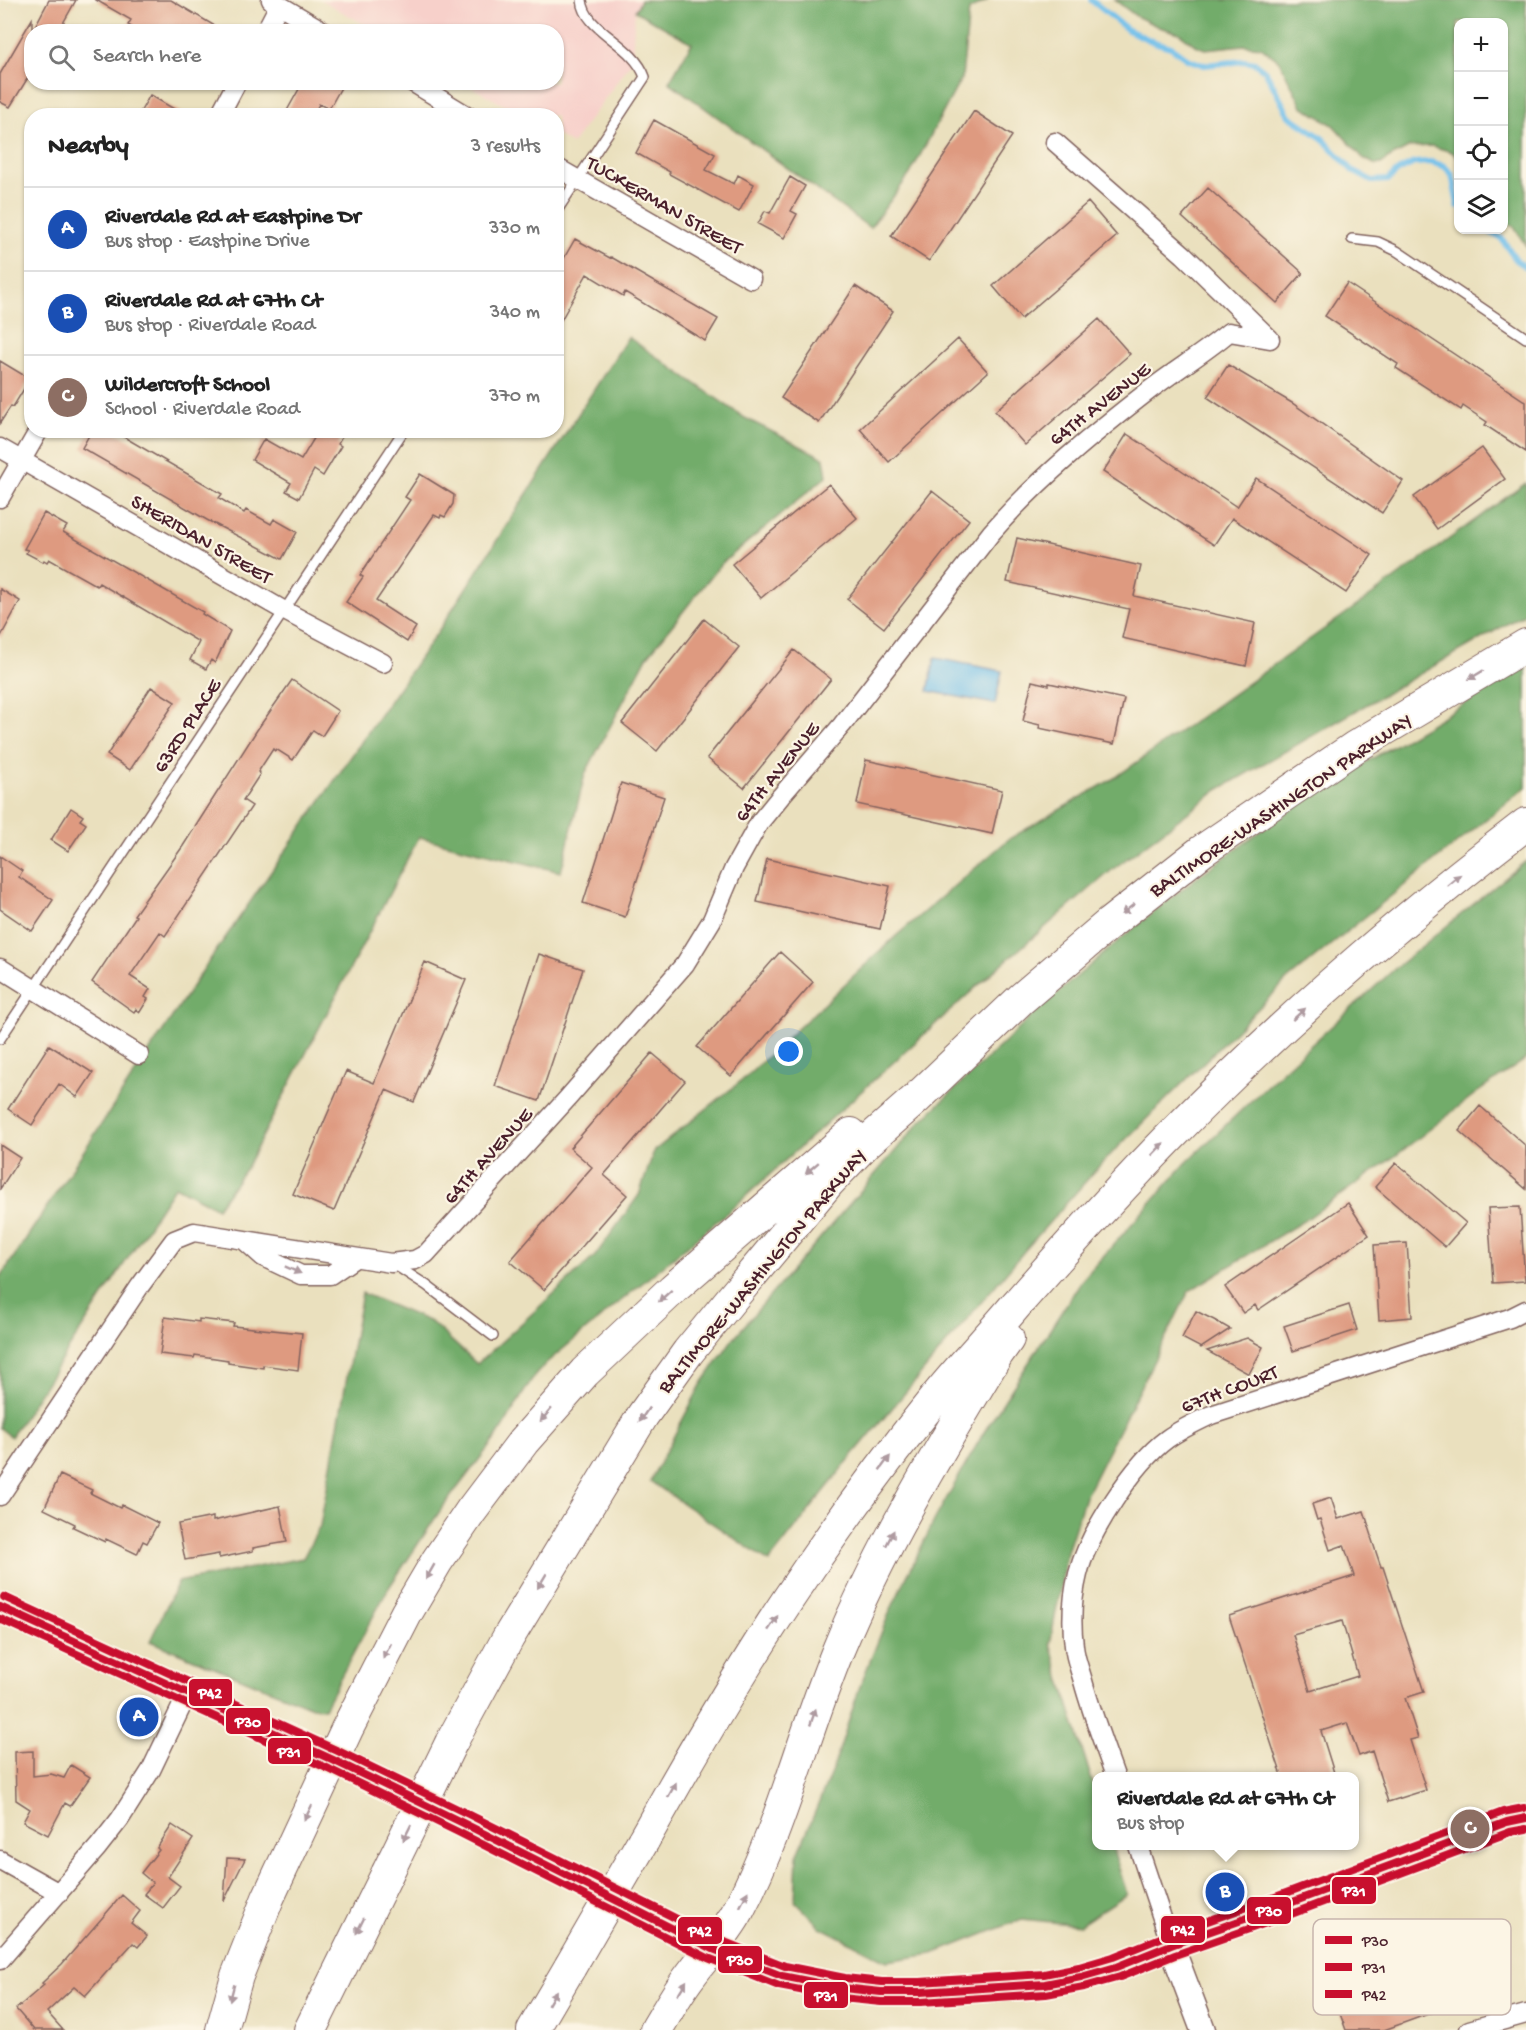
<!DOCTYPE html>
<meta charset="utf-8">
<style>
body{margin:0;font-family:"Gochi Hand",sans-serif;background:#f2f2f2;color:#222}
.controls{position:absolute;right:18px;top:18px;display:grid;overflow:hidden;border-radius:12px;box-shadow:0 2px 4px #0004}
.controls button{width:54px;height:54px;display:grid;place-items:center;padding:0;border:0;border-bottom:2px solid #e0e0e0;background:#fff;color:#222;font:30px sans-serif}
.you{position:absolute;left:789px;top:1052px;width:21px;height:21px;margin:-15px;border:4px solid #fff;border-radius:50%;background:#1a73e8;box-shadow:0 0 0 9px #1a73e833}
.badge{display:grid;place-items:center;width:39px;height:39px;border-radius:50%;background:#0b8043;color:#fff;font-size:20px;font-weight:700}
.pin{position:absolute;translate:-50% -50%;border:3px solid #fff;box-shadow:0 2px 6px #0006}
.popup{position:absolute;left:1092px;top:1772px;width:267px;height:78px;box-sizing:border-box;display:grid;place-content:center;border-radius:12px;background:#fff;filter:drop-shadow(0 2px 4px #0005);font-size:20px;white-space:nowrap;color:#767676}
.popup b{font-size:22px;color:#222}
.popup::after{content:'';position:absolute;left:50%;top:100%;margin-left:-12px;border:12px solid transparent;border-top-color:#fff}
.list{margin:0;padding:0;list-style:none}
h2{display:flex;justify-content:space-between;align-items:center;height:78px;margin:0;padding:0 24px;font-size:26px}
h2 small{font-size:20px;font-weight:400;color:#767676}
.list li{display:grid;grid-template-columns:39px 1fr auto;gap:18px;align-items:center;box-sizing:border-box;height:84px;padding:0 24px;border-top:2px solid #e0e0e0}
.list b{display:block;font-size:22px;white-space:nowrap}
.list p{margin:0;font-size:20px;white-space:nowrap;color:#767676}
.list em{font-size:20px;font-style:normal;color:#767676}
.icon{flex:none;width:33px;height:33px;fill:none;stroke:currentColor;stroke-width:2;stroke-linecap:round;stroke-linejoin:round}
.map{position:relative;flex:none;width:1526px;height:2030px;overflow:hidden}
.search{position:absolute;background:#fff;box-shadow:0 2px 4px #0004;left:24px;top:24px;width:540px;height:66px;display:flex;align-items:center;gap:15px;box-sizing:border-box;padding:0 21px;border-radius:24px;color:#767676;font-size:22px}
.panel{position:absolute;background:#fff;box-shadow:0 2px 4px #0004;left:24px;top:108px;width:540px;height:330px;border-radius:24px}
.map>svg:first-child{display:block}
.built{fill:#f7d0ca}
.forest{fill:#72ac6a;stroke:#5e664a;stroke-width:1.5}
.water{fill:#70bfeb;stroke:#5d6f8b;stroke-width:1.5}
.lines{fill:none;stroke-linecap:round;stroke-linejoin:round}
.stream{stroke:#70bfeb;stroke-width:6}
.building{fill:#de9a80;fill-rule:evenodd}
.lane-casing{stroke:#82635e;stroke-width:12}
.street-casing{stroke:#82635e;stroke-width:21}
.secondary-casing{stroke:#82635e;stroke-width:27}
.primary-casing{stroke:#82635e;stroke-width:30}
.highway-casing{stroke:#82635e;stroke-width:34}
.lane{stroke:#fff;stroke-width:9}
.street{stroke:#fff;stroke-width:18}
.secondary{stroke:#fff;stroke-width:24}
.primary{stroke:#fff;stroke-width:27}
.highway{stroke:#fff;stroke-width:32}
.highway-bridge-casing{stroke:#82635e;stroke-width:34;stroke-linecap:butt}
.highway-bridge{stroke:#fff;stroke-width:32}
.bus-1-casing{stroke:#fcf5e5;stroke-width:12}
.bus-2-casing{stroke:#fcf5e5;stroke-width:12}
.bus-3-casing{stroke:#fcf5e5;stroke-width:12}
.bus-1{stroke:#c8102e;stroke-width:8}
.bus-2{stroke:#c8102e;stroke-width:8}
.bus-3{stroke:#c8102e;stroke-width:8}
.oneway{fill:#ae9aa0}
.labels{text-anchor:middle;stroke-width:4.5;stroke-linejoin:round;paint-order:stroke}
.street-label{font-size:21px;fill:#4a1f2b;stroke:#fcf5e5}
.key{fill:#fcf5e5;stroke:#c7b5ad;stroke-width:1.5}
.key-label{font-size:16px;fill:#4a1f2b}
.line-badge{stroke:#fcf5e5;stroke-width:2}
.badge-label{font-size:16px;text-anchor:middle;font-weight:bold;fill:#fff}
</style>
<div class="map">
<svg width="1526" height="2030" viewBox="0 0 1526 2030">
<rect width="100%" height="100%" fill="#fcf5e5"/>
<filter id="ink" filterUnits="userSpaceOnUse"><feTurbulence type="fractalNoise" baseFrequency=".0167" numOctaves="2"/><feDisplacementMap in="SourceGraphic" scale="12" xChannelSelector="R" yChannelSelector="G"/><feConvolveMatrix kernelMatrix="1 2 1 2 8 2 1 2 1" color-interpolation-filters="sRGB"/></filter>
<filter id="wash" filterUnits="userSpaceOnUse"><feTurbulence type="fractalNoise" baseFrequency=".008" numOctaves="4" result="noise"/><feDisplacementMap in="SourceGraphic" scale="24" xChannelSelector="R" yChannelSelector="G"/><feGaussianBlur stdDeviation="1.35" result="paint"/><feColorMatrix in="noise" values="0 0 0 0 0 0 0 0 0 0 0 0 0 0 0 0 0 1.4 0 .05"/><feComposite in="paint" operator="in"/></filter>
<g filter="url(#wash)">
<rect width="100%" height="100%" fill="#eae0be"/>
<path class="built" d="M321,0H641L635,11L632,61L572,144L557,135L556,116L522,115L464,83L556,82V32L376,31Z"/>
<path class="forest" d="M641,0H988L969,10L962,77L910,174L870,228L669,82L692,43L635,11Z
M1115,0H1526V246L1514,227L1504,221V22H1458V158L1452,152L1432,146L1410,147L1389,158L1381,164L1376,165L1363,158L1333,125L1302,106L1279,61L1261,47L1244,45L1205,49L1195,45L1179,33L1159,27L1136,16Z
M628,337L745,418L824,458L827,476L720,565L647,657L585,774L561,872L419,837L246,1168L217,1208L175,1186L11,1437L0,1428V1278L207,964L439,630Z
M1526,483V613L1218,790L1113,869L994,971L735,1206L545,1364L532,1379L498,1435L442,1508L388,1589L324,1708L312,1707L150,1641L178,1582L303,1558L320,1526L362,1293L431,1322L477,1364L595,1256L639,1195L654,1151L746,1077L896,936L1009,839L1116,777L1386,585Z
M1526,667V787L1287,980L1102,1163L1026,1249L852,1456L769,1562L650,1481L701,1385L732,1340L921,1121L1047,1002L1130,931L1200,875L1265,828L1336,780Z
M1526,861V1059L1475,1094L1398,1154L1308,1218L1189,1291L1085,1497L1067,1552L1050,1644L1096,1794V1846H1112L1127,1894L1080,1925L1022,1919L933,1954L887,1961L820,1927L795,1901L797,1856L835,1763L860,1686L890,1611L935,1519L984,1432L1082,1280L1186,1163L1278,1075L1399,965Z"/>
<path class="water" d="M935,658L1002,671L995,704L928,691Z"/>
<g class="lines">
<path class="stream" d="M1091,0L1128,30L1154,42L1171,47L1187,59L1204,65L1244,61L1255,63L1266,72L1289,116L1322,138L1353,171L1372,181L1388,180L1398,171L1414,163L1430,162L1444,166L1452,174L1458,206
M1487,230L1502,239L1517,261L1526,267"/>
</g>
<g id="blocks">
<path class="building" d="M49,0H76L58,32H32Z
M96,0H171L225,32H140L128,25L131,20Z
M32,19V71L10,107L0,102V74Z
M303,82H344L329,109L319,104L313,116H284Z
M150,95L186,116H138Z
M974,111L1012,136L929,261L891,236Z
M654,120L715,154L706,170L734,184L738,175L754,184L739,212L669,174L670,172L636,153Z
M790,177L805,186L791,211L797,214L784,238L758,224L765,211L770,213Z
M1208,188L1303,273L1277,303L1182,217Z
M1088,202L1117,236L1021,319L993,286Z
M575,239L610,258L611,257L718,319L705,341L625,292L623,296L587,274L556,329V272Z
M1347,283L1526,402V452L1485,425L1487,422L1463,406L1461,410L1396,368L1398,364L1325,316Z
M855,286L893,311L819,423L781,398Z
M1099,319L1130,354L1025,445L995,411Z
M958,339L988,372L889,462L860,429Z
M0,361L30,379L13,407L11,406L0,423Z
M1228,365L1292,403L1403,481L1382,513L1207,397Z
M92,430H112L222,494L219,498L244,513L246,510L271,524L274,519L297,532L282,559L207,520L82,448Z
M319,430H346L338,444L341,446L323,476L314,470L299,498L286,491L291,483L252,460L264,439L301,460Z
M1127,434L1237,507L1256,478L1372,555L1346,593L1232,518L1214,545L1103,472Z
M1482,448L1505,479L1437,529L1414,497Z
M420,474L454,495L453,504L445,517L441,515L440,518L434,515L376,601L416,627L407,642L346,602L363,577L360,575L410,500L405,497Z
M829,484L857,518L761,598L732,564Z
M932,491L969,520L884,628L847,599Z
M44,513L67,526L63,532L203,612L202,614L230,631L215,663L211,660L206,669L190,660L199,642L99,583L97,586L49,559L47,562L44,560L43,562L26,553L28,550L24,549Z
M1017,538L1141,566L1134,596L1255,623L1246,666L1122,638L1129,609L1007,582Z
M0,589L20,601L0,638Z
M704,619L739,647L657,751L622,723Z
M794,650L831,679L744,788L707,758Z
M292,680L338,711L322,736L313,730L293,760L276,749L275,751L273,749L258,772L260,774L243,800L252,806L165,936L160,932L130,976L150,989L145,997L148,999L140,1012L136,1009L134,1012L92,982L136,916L134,915L183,846L257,730Z
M1032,681L1049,685V683L1124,699L1114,744L1039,728L1040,725L1023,721Z
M151,687L175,702L130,770L107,755Z
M866,760L1002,790L992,834L857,804Z
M621,783L664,797L625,917L583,903Z
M71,808L83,816L80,820L86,824L68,851L51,840Z
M0,856L22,871L19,877L53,900L32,931L0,909Z
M767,859L890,886L880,929L757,902Z
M780,952L813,982L731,1076L697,1047Z
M539,954L583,969L539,1101L495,1086Z
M425,962L466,980L414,1102L386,1090L334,1211L293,1194L346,1071L374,1083Z
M49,1045L93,1073L77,1097L59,1084L32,1125L8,1109Z
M652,1053L685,1081L604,1175L627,1195L544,1290L510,1261L592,1167L570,1148Z
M1480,1106L1526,1146V1189L1459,1131Z
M0,1145L20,1158L0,1189Z
M1396,1163L1466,1223L1445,1247L1375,1187Z
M1348,1203L1369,1235L1258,1310L1255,1305L1243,1313L1225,1287Z
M1520,1207L1525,1281L1493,1283L1488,1208Z
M1407,1243L1412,1317L1379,1320L1374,1245Z
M1349,1305L1357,1330L1293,1351L1284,1326Z
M1196,1311L1214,1320L1230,1329L1201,1348L1182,1338Z
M165,1317L199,1322V1319L234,1323L233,1326L302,1333L298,1370L263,1365V1368L228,1363V1360L195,1355L194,1358L160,1354Z
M1247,1338L1263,1347L1249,1374L1207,1351Z
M60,1475L92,1490L90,1493L120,1508L122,1505L158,1523L147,1543L143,1541L137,1554L106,1539L105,1542L88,1534L73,1527L75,1524L44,1509Z
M1331,1498L1338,1519L1364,1511L1372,1536L1371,1537L1381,1567H1383L1424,1692L1405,1698L1418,1738L1410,1740L1426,1790L1388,1802L1372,1751L1359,1756L1347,1723L1321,1731L1335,1776H1282L1229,1616L1354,1576L1344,1545L1330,1550L1320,1519L1317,1520L1312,1504ZM1342,1621L1358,1676L1310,1691L1293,1635Z
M280,1506L287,1542L253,1548V1551L219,1558V1554L185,1560L178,1524L213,1517V1521Z
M33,1751V1776L51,1774L64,1778L71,1765L90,1777L70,1806L65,1803L48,1835L23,1822L30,1809L16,1800L15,1752Z
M172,1825L193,1839L168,1877L180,1886L163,1908L144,1894L153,1883L141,1873L159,1850L157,1848Z
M227,1858L245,1859L224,1901Z
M122,1895L140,1911L131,1923L147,1936L138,1947L133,1943L85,1996L74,1987L47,2012L63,2030H34L16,2009L44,1985L42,1983L62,1964Z
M1478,1952L1492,1991L1384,2030H1346L1336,2003Z"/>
</g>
</g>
<g filter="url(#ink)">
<use href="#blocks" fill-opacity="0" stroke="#82635e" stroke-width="1.5"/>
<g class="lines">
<defs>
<path id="lane" d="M556,212L645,77C633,43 585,32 582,0
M1352,239L1378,242L1397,251L1526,338
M0,1039L404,430
M395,1265L426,1285L493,1336"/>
<path id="street" d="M271,0L325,32
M265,32L279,5
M412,82L468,116
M219,116L237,82
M1055,142L1184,255L1270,339
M556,167L751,279
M0,448L283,610L383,663
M0,498L39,430
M0,968L139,1055
M244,1240L263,1257L301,1275H330L355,1258
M0,1496L140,1286L174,1240L194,1232L391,1263L415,1260L426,1254L567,1099L685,964L712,920L734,868L759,823L781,796L842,725L991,533C1038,479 1094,433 1151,389C1177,369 1204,353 1229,332L1270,339
M1115,1776C1104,1745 1092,1714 1083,1681C1080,1670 1075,1658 1074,1646C1071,1622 1072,1598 1078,1574C1088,1534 1134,1463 1167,1439C1181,1429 1196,1422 1211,1415L1510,1318L1526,1310
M1138,1846L1171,1945
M0,1860L59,1893
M0,1960L98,1847L120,1819L151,1770L187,1695
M1469,2030L1526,2014"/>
<path id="secondary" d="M1171,1945L1203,2030"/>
<path id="primary" d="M0,1607L333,1760L463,1823L713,1949L782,1976L843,1988L881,1992H920L1045,1984L1081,1977L1116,1967L1171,1945L1282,1906L1507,1822L1526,1818"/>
<path id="highway" d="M451,1743L508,1638L643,1415L688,1352L733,1297L828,1183L866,1143L917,1098L1021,999L1110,923L1202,851L1355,747L1526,645
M643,1841C689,1759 735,1679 787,1601C833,1531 883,1463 936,1397C961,1366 990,1336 1016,1305C1067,1247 1119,1189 1173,1134C1282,1022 1402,919 1526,824
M222,2030L237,1976L268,1898L347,1729L407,1612L437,1561L471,1511L523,1442L585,1372L673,1289L851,1134
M310,2030L387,1874
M533,2030L570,1967
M656,2030C667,2012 677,1993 690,1976C706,1954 725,1935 738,1911C782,1827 803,1735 839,1648C882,1544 940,1449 998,1353L1008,1339"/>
</defs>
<use href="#lane" class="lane-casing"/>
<use href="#street" class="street-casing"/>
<use href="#secondary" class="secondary-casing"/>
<use href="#primary" class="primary-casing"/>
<use href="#highway" class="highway-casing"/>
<use href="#lane" class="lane"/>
<use href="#street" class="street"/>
<use href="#secondary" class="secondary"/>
<use href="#primary" class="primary"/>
<use href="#highway" class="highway"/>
<defs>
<path id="highway-bridge" d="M387,1874L451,1743
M570,1967L643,1841"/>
</defs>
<use href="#highway-bridge" class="highway-bridge-casing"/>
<use href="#highway-bridge" class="highway-bridge"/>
<defs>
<path id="bus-1" d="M0,1607L333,1760L463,1823L713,1949L782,1976L843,1988L881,1992H920L1045,1984L1081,1977L1116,1967L1171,1945L1282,1906L1507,1822L1526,1818"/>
<path id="bus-2" d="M0,1619L329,1769L458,1832L708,1958L779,1986L842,1998L881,2002H921L1046,1994L1084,1987L1120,1977L1175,1955L1286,1916L1510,1832L1526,1829"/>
<path id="bus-3" d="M4,1597L338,1751L468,1814L717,1939L785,1966L845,1978L882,1982H920L1044,1974L1079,1967L1113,1957L1168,1935L1278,1896L1503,1812L1524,1808"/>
</defs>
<use href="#bus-1" class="bus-1-casing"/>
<use href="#bus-2" class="bus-2-casing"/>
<use href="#bus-3" class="bus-3-casing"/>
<use href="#bus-1" class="bus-1"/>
<use href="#bus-2" class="bus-2"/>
<use href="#bus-3" class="bus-3"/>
</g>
<defs><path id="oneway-solid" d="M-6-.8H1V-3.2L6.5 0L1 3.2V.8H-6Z" transform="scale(1.5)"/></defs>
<g class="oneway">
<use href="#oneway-solid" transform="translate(1476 675) rotate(149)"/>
<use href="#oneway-solid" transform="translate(1454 880) rotate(-40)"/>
<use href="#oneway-solid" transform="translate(1128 909) rotate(142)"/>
<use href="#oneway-solid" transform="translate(1299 1014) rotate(-42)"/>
<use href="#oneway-solid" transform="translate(1158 1149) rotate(-46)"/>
<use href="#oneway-solid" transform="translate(812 1168) rotate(139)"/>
<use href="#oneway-solid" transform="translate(293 1270) rotate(24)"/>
<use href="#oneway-solid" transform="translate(665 1296) rotate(138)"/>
<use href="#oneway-solid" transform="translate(546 1415) rotate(131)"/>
<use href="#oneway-solid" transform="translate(644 1415) rotate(124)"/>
<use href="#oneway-solid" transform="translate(885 1463) rotate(-53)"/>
<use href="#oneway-solid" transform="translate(890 1538) rotate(-63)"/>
<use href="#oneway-solid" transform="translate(430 1572) rotate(120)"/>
<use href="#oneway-solid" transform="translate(542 1581) rotate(121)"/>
<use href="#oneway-solid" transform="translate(773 1623) rotate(-57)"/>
<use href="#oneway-solid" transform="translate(387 1651) rotate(117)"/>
<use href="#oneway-solid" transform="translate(813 1717) rotate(-71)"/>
<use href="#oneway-solid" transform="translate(672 1790) rotate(-61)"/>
<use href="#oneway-solid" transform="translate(308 1813) rotate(116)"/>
<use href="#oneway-solid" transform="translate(407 1833) rotate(116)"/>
<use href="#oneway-solid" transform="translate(744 1899) rotate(-63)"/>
<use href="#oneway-solid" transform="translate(360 1926) rotate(117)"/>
<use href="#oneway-solid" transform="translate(682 1988) rotate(-58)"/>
<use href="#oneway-solid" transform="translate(232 1993) rotate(105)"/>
<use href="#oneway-solid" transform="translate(552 1998) rotate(-60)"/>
</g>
</g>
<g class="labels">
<g class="street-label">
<text transform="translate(665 204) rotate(30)" y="7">TUCKERMAN STREET</text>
<text transform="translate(1099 403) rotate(-38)" y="7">64TH AVENUE</text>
<text transform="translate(202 538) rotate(30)" y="7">SHERIDAN STREET</text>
<text transform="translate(186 725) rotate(-57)" y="7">63RD PLACE</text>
<text transform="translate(776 771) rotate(-51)" y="7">64TH AVENUE</text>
<text transform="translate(1280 804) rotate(-34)" y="7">BALTIMORE-WASHINGTON PARKWAY</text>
<text transform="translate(487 1155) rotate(-48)" y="7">64TH AVENUE</text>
<text transform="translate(761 1270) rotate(-50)" y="7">BALTIMORE-WASHINGTON PARKWAY</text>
<text transform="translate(1229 1388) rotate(-21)" y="7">67TH COURT</text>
</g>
</g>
<rect x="1313" y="1919" width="198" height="96" rx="9" class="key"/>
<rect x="1325" y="1936" width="27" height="8" fill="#c8102e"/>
<rect x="1325" y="1963" width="27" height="8" fill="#c8102e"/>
<rect x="1325" y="1990" width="27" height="8" fill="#c8102e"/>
<g class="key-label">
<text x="1362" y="1946">P30</text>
<text x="1362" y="1973">P31</text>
<text x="1362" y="2000">P42</text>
</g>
<g class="line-badge">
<rect x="188" y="1678" width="45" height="29" rx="6" fill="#c8102e"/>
<rect x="225" y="1707" width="46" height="28" rx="6" fill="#c8102e"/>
<rect x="267" y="1737" width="45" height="28" rx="6" fill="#c8102e"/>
<rect x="1331" y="1876" width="46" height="29" rx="6" fill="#c8102e"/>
<rect x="1246" y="1896" width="46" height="29" rx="6" fill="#c8102e"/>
<rect x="1160" y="1915" width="46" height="29" rx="6" fill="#c8102e"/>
<rect x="677" y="1916" width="46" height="29" rx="6" fill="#c8102e"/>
<rect x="717" y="1945" width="46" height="29" rx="6" fill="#c8102e"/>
<rect x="803" y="1981" width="46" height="28" rx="6" fill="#c8102e"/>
</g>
<g class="badge-label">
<text x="210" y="1698">P42</text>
<text x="248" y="1727">P30</text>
<text x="289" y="1757">P31</text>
<text x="1354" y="1896">P31</text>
<text x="1269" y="1916">P30</text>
<text x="1183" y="1935">P42</text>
<text x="700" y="1936">P42</text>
<text x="740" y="1965">P30</text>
<text x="826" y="2001">P31</text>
</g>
</svg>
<div class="controls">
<button>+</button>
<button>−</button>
<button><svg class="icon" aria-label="locate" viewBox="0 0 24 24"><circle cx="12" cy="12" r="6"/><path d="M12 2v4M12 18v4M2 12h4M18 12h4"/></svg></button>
<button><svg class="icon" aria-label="layers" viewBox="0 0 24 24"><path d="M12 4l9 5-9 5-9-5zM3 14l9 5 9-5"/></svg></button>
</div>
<div class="you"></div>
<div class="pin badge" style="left:139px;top:1717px;background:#1a4fb4">A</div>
<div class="pin badge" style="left:1225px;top:1892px;background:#1a4fb4">B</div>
<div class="popup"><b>Riverdale Rd at 67th Ct</b>Bus stop</div>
<div class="pin badge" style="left:1470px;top:1829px;background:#8d6e63">C</div>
<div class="search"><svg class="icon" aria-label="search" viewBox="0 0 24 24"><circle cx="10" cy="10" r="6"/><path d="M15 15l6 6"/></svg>Search here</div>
<section class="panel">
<h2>Nearby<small>3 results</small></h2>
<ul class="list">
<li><span class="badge" style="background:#1a4fb4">A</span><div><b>Riverdale Rd at Eastpine Dr</b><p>Bus stop · Eastpine Drive</p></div><em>330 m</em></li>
<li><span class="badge" style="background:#1a4fb4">B</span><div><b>Riverdale Rd at 67th Ct</b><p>Bus stop · Riverdale Road</p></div><em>340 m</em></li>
<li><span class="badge" style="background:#8d6e63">C</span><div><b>Wildercroft School</b><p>School · Riverdale Road</p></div><em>370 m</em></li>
</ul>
</section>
</div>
